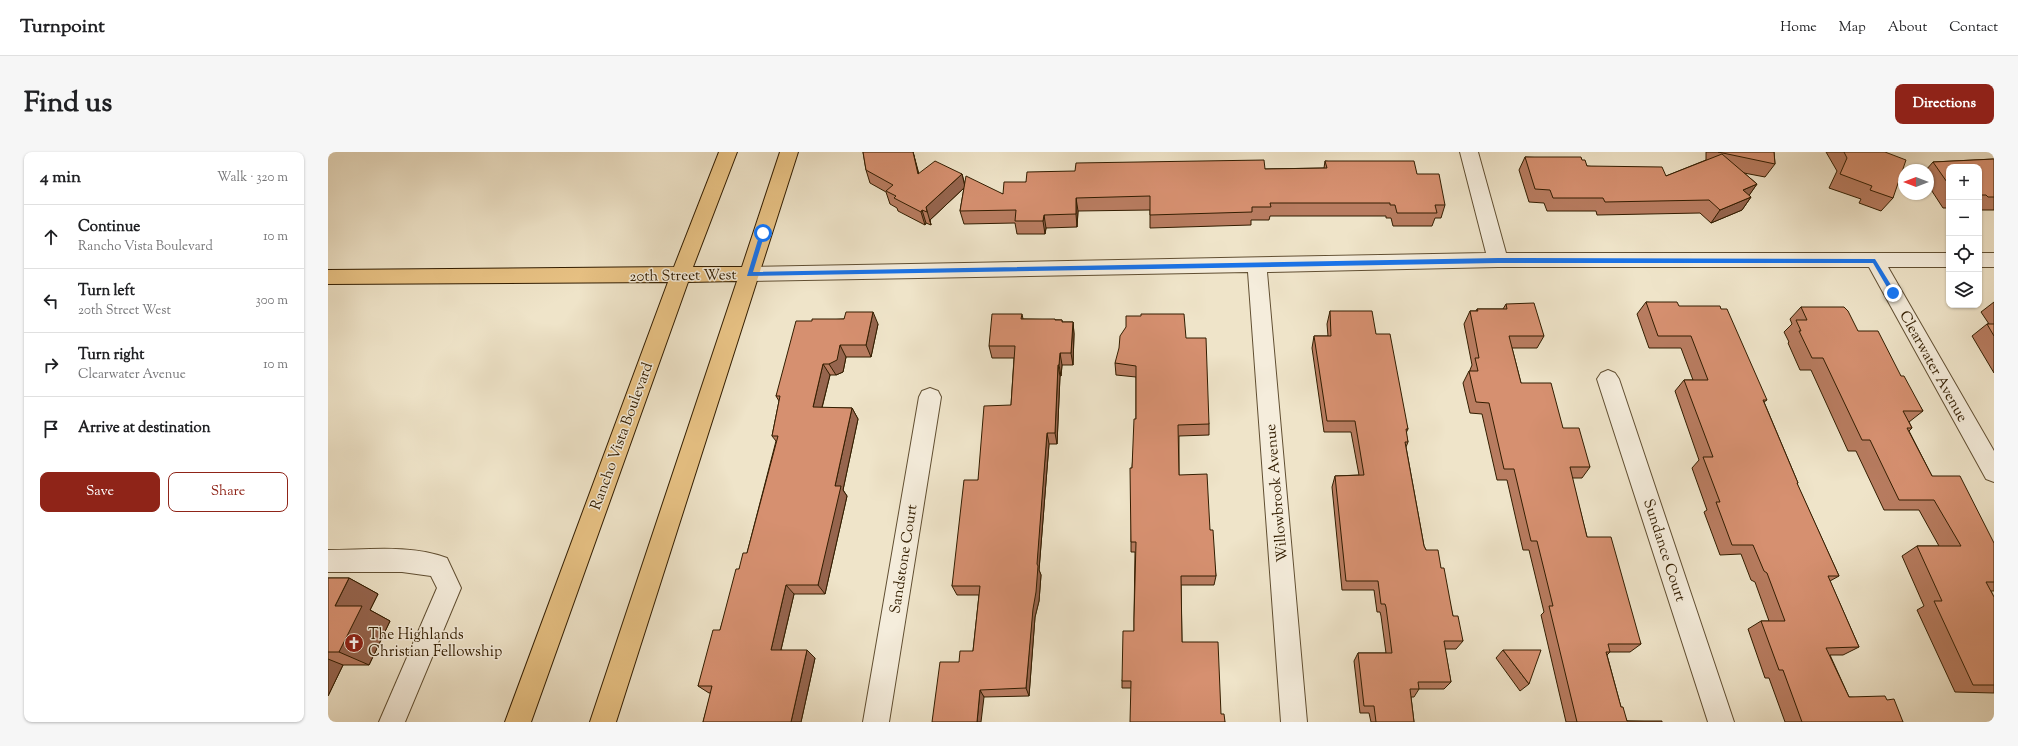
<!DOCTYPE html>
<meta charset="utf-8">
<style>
body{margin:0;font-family:"Sorts Mill Goudy",serif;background:#f6f6f6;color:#202124}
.controls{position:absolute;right:12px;top:12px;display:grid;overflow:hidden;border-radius:8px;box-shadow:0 1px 3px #0004}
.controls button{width:36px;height:36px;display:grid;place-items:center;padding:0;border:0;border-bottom:1px solid #e0e0e0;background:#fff;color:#202124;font:20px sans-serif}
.compass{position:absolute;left:1570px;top:12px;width:36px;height:36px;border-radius:50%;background:#fff;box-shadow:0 1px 3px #0004;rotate:270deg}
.stop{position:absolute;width:12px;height:12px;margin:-9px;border:3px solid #1a73e8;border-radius:50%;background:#fff}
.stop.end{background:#1a73e8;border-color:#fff;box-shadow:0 1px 4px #0008}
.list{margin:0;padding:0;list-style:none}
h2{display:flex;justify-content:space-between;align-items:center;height:52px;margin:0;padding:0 16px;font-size:17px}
h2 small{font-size:13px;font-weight:400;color:#757577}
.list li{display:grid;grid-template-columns:26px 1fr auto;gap:12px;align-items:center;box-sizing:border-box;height:64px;padding:0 16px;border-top:1px solid #e0e0e0}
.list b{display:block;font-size:15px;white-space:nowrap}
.list p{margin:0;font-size:13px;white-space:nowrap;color:#757577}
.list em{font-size:13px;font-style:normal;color:#757577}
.actions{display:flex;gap:8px;padding:12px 16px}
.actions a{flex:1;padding:9px 0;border:1px solid #8f2418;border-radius:8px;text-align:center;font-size:14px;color:#8f2418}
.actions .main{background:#8f2418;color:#fff}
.icon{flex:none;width:22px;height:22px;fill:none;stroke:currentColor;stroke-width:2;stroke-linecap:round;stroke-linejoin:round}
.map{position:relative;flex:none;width:1666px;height:570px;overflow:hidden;border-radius:8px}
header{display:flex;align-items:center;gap:24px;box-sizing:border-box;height:56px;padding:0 20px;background:#fff;border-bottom:1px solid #e0e0e0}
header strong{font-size:19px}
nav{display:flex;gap:22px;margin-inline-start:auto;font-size:14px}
.intro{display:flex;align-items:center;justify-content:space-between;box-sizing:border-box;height:96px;padding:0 24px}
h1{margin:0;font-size:28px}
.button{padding:10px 18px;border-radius:8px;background:#8f2418;color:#fff;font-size:14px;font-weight:700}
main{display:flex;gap:24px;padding:0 24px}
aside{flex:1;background:#fff;border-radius:8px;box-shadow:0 1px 3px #0004}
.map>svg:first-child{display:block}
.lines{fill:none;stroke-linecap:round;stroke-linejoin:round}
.minor-casing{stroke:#614f32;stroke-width:2}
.major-casing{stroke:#321d00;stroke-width:2}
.minor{fill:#f5eddc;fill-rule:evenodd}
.major{fill:#e8c284;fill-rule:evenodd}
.wall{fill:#b87c60;stroke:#321d00}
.shaded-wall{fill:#96654e;stroke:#321d00}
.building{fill:#d69070;stroke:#321d00}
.route{fill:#1a73e8}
.labels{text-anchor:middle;stroke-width:3;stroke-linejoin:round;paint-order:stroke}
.street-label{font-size:15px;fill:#321d00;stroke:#f5eddc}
.poi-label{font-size:15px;fill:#321d00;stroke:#f5eddc;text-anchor:start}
</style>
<header>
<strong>Turnpoint</strong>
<nav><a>Home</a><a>Map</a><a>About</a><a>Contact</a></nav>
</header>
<div class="intro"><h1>Find us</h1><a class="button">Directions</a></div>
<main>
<aside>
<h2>4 min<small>Walk · 320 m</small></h2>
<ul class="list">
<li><svg class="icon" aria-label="ahead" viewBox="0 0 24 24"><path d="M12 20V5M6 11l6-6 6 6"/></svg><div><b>Continue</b><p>Rancho Vista Boulevard</p></div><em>10 m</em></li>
<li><svg class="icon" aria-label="left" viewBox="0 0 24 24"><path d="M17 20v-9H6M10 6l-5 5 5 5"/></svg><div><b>Turn left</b><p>20th Street West</p></div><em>300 m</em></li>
<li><svg class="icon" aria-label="right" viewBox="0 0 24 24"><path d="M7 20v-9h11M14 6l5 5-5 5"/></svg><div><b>Turn right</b><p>Clearwater Avenue</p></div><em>10 m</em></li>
<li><svg class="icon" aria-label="arrive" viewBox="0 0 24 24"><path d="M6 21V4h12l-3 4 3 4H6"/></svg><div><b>Arrive at destination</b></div></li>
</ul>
<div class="actions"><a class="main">Save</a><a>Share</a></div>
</aside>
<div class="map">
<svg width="1666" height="570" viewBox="0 0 1666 570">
<rect width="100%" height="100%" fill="#efe4c9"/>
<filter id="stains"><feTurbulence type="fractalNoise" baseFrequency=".005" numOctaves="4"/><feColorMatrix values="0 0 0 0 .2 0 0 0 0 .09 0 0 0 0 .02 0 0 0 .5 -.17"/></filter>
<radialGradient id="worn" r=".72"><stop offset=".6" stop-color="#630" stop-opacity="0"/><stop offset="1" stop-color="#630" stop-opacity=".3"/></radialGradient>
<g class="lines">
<defs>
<path id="minor" d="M1132,0H1150L1178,101H1621V115H1560L1666,299V330L1658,327L1541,115H1170L939,120L979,570H953L920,120L421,129L414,127L411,122L414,117L421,115L1158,101Z
M1651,101H1666V115H1651Z
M1280,218L1287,221L1291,227L1406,570H1380L1269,227L1273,221Z
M602,236L610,239L613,245L561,570H535L591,245L594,239Z
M0,398C38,398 83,392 119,406L133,436L77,570H51L109,436L103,424L74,420H0Z"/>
<path id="major" d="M391,0H409L365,115H414L452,0H470L288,570H262L409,129L360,130L203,570H177L340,130L0,132V118L346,115Z"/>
</defs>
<use href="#minor" class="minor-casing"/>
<use href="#major" class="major-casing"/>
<use href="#minor" class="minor"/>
<use href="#major" class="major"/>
</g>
<path class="wall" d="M535,0H585L591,22H634L637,33L675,42L698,30L937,17L996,16L997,9L1089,22L1117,53L1113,66H1107L1104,74H1065L1063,66H1058V64H942L941,68H923V73L822,76V58L750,59L749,75L718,76L717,82H689L687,71L636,72L632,59L636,36L602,68L603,73L598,71L597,73L570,59L569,56L562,52L558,40L542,31L538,18Z
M1378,0H1446L1447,12L1437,25L1416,21L1429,32L1421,43L1423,45L1414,58L1383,71L1372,61L1269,63L1268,59H1219L1216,51L1201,50L1191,18L1197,5L1254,8L1259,14L1338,24L1378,8Z
M1498,0H1557L1565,46L1553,59L1531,51L1533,47L1501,36L1509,19Z
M1666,7V58H1651V15H1621V56H1615L1600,33V18H1598L1605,10Z
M1318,150L1351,154L1439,248L1436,250L1470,331L1469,332L1511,424L1502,429L1531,495L1515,503H1502L1521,545L1559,548L1575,570H1457L1441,526H1437L1420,477L1433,469H1441L1427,430L1423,428L1413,402L1392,403L1376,360L1379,358L1364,316L1371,308L1347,239L1356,228H1365L1353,196H1321L1309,162Z
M1666,150V221L1644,184L1659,172H1661L1653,160Z
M1178,152L1216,184L1209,196H1184L1193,231L1235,276L1262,315L1254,326H1244L1259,385L1313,492L1302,500H1282L1279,503L1293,555L1299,569L1334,570H1238L1213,463L1216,460L1201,398H1195L1179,328H1169L1154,262L1142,261L1135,231L1141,219H1142V218L1144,213L1136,172L1142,159H1148L1149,157H1175Z
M1473,155L1530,179L1573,224L1595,259L1581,270L1584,276L1581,279L1604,324L1666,391V439H1663L1666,445V541L1627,540L1589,458L1596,454L1574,404L1589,394H1611L1591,358H1556L1528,299H1520L1483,218H1472L1460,191L1461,190L1456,180L1464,172L1462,167Z
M1002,159L1048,182L1080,277L1078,281L1080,290L1078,295L1096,394L1098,398L1113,416L1125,464L1135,489L1128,497H1117L1123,530L1116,537H1091L1086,545H1083L1086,570H1043L1041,561H1032L1026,509L1030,501H1058L1053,464L1052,460H1049L1046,438H1014L1004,335L1007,324L1031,323L1023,280H996L984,196L986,184H1000L999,172Z
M694,162L695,167L734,168V170H745L746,182L745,213H734L733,224H732L729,292H721L711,418L713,423L711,449L707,465L701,544L656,545L631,510L645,499L651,443H629L624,434L650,328L683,253L686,206H664L661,194Z
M516,167L550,172L543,205H518L515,220L508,223H502L494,256H524L530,267L515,338L519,344L497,442H466L453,498L487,506L473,570H375L383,541H381L370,534L392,478L411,417L419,401L448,289L444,284L451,249L448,244L484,169Z
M858,186L881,272V283L851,284V323L882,378L888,424L886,433H853L854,490L897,570L803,536H794V529L806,479V467L807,400H803V390L804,316L808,267V225L788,223L787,211Z
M0,426H21L50,442L42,458L62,469L41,513H15L0,544Z
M1175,498L1201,532L1192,539L1168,506Z"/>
<path class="shaded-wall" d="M585,0L594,36L590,22Z
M634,22L637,35L602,68L603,73L598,55Z
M1429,32L1420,45L1415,38Z
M1423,45L1414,58L1383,71L1392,58Z
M748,46L750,59L749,75L748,62Z
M594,58L598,71L597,73L593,60Z
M716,63L718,76L717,82L715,69Z
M545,160L550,172L543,205L538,193Z
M745,170L746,182L745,213L743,201Z
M512,193L518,205L515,220L508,223L501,212Z
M732,201L734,213L733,224L731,213Z
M495,212L502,223L491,267L485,255Z
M730,213L732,224L729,292L727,281Z
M524,256L530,267L515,338L519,344L497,442L490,433L507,334Z
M719,281L721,292L711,418L713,423L711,449L707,465L701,544L698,536Z
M21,426L50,442L42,458L62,469L41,513L11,500L7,454Z
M458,433L466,442L451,506L443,498Z
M479,498L487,506L473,570H463Z
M0,507L15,513L0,544Z
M652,538L656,545L653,570H649Z"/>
<path class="building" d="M535,0H585L590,22L607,9L634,22L598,55L599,60L594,58L593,60L566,46L568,44L558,39L565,33L538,18Z
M1390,0H1446L1447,12Z
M1516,0H1557L1578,8L1565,46L1542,38L1544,34L1512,22L1519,6Z
M1394,2L1429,32L1415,38L1423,45L1392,58L1381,48L1277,50L1275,46H1225L1222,38L1207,37L1197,5H1253L1254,8H1257L1259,14L1334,15L1338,24Z
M1666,7V45H1660L1658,43H1651V15H1621V33L1605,10Z
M936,8L937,17L999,16L997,9H1086L1089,22H1111L1117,53H1107L1109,61H1069L1067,53H1062V51H942L943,55H924V60L822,63V44L748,46V62L716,63L715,69H687L688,58L632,59L638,24L675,42L676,30H698L699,20L747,19L748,11Z
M1318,150H1349L1351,154H1392L1393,157H1399L1439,248H1435L1470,331H1469L1511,424H1500L1531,495L1498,496L1521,545L1557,544L1559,548L1566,547L1575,570H1474L1455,518H1451L1433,469H1457L1439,421L1436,419L1425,393H1404L1388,350H1392L1375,305H1385L1356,228H1380L1363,184H1330Z
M1206,151L1216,184H1181L1193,231H1223L1235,276H1251L1262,315H1242L1259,385H1283L1313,492H1280L1282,500H1278L1293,555H1295L1299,569H1334V570H1249L1221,454H1225L1209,389H1203L1186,317H1176L1161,251L1148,250L1141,219H1150L1147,206H1151L1142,159H1150L1149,157H1179L1178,152Z
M1473,155H1516L1520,159L1530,179H1550L1573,224H1576L1595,259H1575L1584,276H1579L1604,324H1632L1666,391V430H1658L1666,445V533H1645L1606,449H1614L1589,394H1633L1606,348H1571L1542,288H1534L1495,206H1484L1471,179H1473L1468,168H1479Z
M1002,159H1044L1048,182H1062L1080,277H1078L1080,290H1077L1096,394L1098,398H1110L1113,416H1116L1125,464H1130L1135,489H1116L1123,530H1090L1091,537H1082L1086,570H1048L1046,554H1036L1030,501H1064L1058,455L1057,452H1053L1050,429H1018L1007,324L1036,323L1027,269H999L986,184H1003Z
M518,160H545L538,193H512L509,208L501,212H495L485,255L524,256L507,334H513L490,433H458L443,498H479L463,570H375L384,534H370L385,478H392L408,417H411L415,401H419L450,284H444L452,244H448L468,169H484V167H516Z
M664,162H694L693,167H727V168H734V170H745L743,201H732L731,213H730L727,281H719L709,412L710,414L708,440L705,457L698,536L652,538L649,570H604L612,510H631L632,499H645L652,434H624L636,328H650L656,254L683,253L687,194H661Z
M813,162H856L858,186H878L881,272L850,273L851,323L879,322L882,378H885L888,424H853L854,490H890L893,562H896L897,570H802L803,529H794L795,479H806V467L808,390H803L802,316H804L806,267H808V214L787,211L791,196L792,184L798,175V164H813Z
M1659,172H1666V184Z
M0,426H21L7,454H34L11,500H0Z
M1175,498H1213L1201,532Z"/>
<path class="route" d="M435,79L437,81L425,120L1170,106L1547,107L1568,141L1563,142L1545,111H1170L419,124L432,81Z"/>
<defs>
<symbol id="church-disc" viewBox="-11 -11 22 22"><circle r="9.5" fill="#8f2418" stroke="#f5eddc"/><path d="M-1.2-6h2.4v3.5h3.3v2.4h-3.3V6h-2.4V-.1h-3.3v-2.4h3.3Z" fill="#fff"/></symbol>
</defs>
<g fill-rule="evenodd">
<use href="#church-disc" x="15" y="480" width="22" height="22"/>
</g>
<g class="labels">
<g class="street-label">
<text transform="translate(355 123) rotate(-1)" y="5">20th Street West</text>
<text transform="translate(1606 214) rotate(61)" y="5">Clearwater Avenue</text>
<text transform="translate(293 284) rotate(-70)" y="5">Rancho Vista Boulevard</text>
<text transform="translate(948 341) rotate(-95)" y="5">Willowbrook Avenue</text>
<text transform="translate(1337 398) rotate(72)" y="5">Sundance Court</text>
<text transform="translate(575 407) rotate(-81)" y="5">Sandstone Court</text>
</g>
<g class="poi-label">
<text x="40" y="487">The Highlands<tspan x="40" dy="17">Christian Fellowship</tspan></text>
</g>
</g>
<rect width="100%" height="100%" filter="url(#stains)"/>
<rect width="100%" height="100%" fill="url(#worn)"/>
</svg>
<div class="controls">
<button>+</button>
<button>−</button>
<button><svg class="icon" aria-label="locate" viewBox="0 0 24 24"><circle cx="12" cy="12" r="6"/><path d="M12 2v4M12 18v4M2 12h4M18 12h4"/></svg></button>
<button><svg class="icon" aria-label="layers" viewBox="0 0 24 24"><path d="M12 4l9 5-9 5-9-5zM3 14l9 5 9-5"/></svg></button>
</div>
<svg class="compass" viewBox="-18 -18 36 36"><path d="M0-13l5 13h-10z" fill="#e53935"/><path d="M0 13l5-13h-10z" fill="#757577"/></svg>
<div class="stop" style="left:435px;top:81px"></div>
<div class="stop end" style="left:1565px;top:141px"></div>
</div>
</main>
